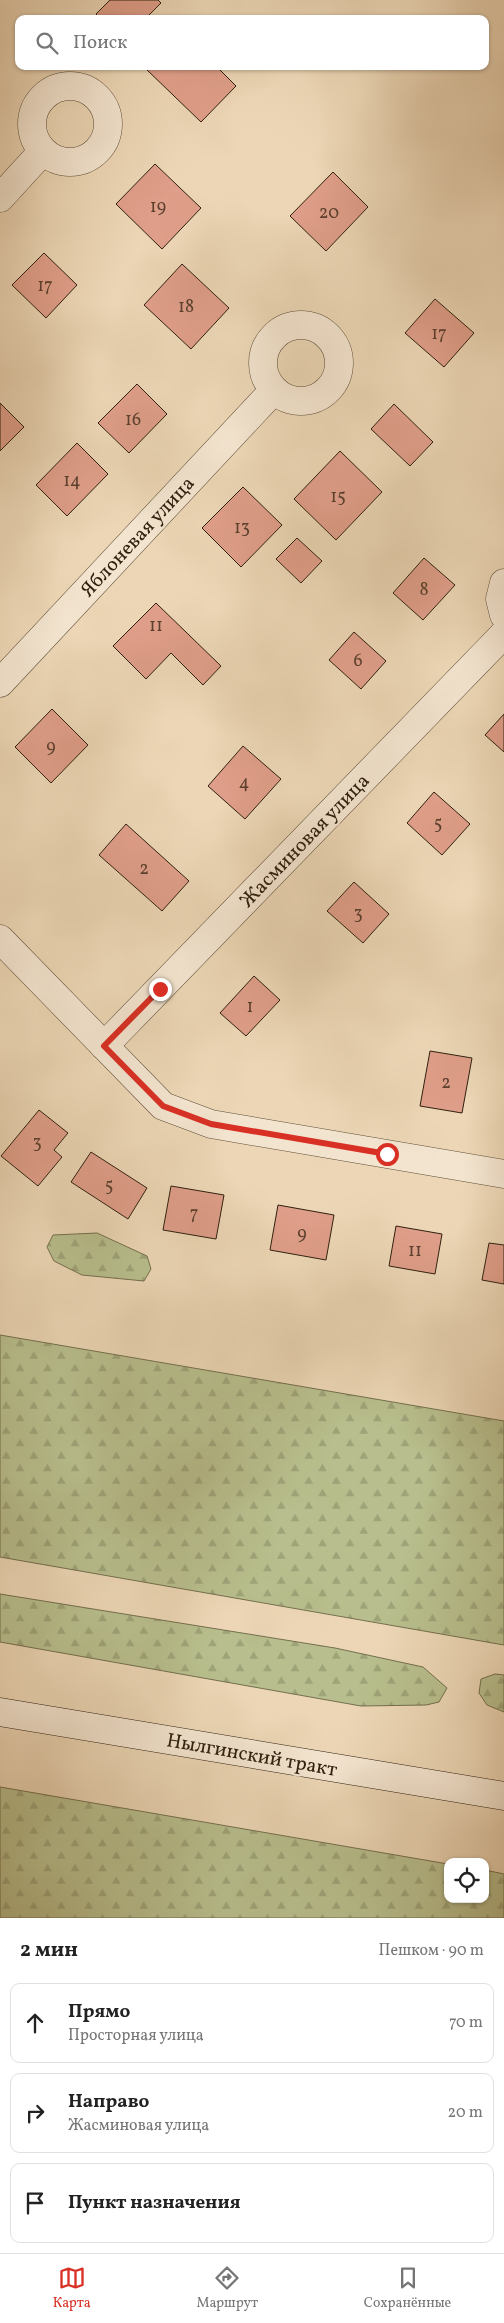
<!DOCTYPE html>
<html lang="ru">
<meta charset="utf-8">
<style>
body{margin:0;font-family:Vollkorn,serif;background:#f2f2f2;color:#222}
.controls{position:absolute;right:15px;bottom:15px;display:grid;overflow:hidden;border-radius:10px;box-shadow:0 1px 4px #0004}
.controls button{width:45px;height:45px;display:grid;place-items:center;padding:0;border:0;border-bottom:1px solid #e0e0e0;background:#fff;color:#222;font:25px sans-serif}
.stop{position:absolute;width:15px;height:15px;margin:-11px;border:4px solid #d93025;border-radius:50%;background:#fff}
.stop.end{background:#d93025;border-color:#fff;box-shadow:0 1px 5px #0008}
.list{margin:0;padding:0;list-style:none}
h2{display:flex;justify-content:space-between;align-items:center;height:65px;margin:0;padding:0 20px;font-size:21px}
h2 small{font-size:16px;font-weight:400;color:#767676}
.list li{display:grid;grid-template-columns:32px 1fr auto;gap:15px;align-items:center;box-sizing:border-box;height:80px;margin:0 10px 10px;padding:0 10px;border:1px solid #e0e0e0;border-radius:10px}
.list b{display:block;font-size:19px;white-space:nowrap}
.list p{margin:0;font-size:16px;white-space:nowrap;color:#767676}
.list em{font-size:16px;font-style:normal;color:#767676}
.icon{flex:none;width:28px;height:28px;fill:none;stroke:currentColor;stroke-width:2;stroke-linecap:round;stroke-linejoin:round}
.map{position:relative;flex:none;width:504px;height:1918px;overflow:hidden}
.search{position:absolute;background:#fff;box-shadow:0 1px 4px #0004;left:15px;right:15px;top:15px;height:55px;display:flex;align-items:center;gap:12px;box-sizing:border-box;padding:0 18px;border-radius:10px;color:#767676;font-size:19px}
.sheet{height:335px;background:#fff}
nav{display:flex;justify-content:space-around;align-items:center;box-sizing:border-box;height:70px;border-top:1px solid #e0e0e0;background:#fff;font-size:14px;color:#767676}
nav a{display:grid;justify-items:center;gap:2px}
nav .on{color:#d93025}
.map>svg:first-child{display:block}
.forest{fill:url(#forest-firs);stroke:#746f4e}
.building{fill:#df9e89;stroke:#2f200f}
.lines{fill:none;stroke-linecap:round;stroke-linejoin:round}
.minor-casing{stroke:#5e4e38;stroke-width:29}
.secondary-casing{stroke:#2f200f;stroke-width:29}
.minor{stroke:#f3e4cf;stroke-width:28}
.secondary{stroke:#f3e4cf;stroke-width:28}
.route{stroke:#d93025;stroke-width:6}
.labels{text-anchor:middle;stroke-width:4.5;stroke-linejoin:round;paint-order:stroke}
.number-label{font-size:18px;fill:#5b402e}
.street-label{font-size:20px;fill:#2f200f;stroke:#f3e4cf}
</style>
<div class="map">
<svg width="504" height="1918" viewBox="0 0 504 1918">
<defs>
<pattern id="forest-firs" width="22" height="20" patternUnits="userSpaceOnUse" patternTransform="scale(1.25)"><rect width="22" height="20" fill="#b8be8d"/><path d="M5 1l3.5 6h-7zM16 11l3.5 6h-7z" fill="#9ea378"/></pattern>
</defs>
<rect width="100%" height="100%" fill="#ecd6b5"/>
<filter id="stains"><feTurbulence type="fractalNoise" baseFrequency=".004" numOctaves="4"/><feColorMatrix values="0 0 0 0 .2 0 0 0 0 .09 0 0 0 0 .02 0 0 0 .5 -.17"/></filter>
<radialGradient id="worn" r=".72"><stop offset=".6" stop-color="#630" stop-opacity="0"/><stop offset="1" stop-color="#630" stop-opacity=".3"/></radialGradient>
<path class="forest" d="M97,1233L147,1256L151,1269L144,1281L82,1275L54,1261L47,1247L53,1235Z
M0,1335L504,1421V1645L0,1557Z
M0,1594L335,1648L423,1667L447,1688L439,1702L426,1705L361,1706L0,1642Z
M495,1674L504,1675V1712L487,1705L479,1693L481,1679Z
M0,1787L448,1864V1899H485V1870L504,1874V1918H0Z"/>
<path class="building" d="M110,0H158L161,3L145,19H101L96,14Z
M147,66H216L236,86L201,122L145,68Z
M155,164L201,208L162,249L116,204Z
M333,172L368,207L326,251L290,216Z
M44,253L77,285L46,318L12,285Z
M182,264L229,308L191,349L144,305Z
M435,299L474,333L444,367L405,333Z
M137,384L167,414L129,453L98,423Z
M0,403L24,427L0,451Z
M394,404L433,442L410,466L371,429Z
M77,443L108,474L67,516L36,485Z
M340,451L382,492L336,540L294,499Z
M243,487L282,525L241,567L202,528Z
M297,538L322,561L301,583L276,559Z
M424,558L455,585L423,620L393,593Z
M156,603L221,666L203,685L171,653L146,679L113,646Z
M354,632L386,661L361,689L329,660Z
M52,709L88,745L51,783L15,747Z
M504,714V752L485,735Z
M243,746L281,779L245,819L208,786Z
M434,792L470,824L442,855L407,823Z
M126,824L189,881L162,911L99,855Z
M354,882L389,914L363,943L327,911Z
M254,976L280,1000L246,1036L220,1013Z
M430,1051L472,1058L462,1113L420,1106Z
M39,1110L68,1133L54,1150L62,1157L38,1186L1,1156Z
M91,1152L147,1188L128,1219L71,1182Z
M171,1186L224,1195L216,1239L163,1230Z
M278,1205L334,1215L326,1260L270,1250Z
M396,1226L442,1234L435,1274L389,1266Z
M489,1243L504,1245V1284L482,1280Z"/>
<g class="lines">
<defs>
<path id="minor" d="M32 124a38 38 0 1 1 76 0a38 38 0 1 1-76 0Z
M0,198L43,151
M263 363a38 38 0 1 1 76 0a38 38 0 1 1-76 0Z
M504,583L500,599L504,615
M0,683L274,390
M0,939L163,1106L211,1124L504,1174
M104,1046L504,634"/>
<path id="secondary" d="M0,1712L504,1796"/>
</defs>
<use href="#minor" class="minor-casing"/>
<use href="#secondary" class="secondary-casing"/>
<use href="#minor" class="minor"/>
<use href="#secondary" class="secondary"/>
</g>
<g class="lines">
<path class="route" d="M160,989L104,1046L163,1106L211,1124L387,1154"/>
</g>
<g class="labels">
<g class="number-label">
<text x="158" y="212">19</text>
<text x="329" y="218">20</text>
<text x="45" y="291">17</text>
<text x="186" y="312">18</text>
<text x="439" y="339">17</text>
<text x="133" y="425">16</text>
<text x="72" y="486">14</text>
<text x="338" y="502">15</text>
<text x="242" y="533">13</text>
<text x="424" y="595">8</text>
<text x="156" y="631">11</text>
<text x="358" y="666">6</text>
<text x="51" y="752">9</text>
<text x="244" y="788">4</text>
<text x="438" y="829">5</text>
<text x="144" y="874">2</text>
<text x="358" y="919">3</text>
<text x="250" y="1012">1</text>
<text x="446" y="1088">2</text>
<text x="37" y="1148">3</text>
<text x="109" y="1191">5</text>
<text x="194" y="1219">7</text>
<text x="302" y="1239">9</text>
<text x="415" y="1256">11</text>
</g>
<g class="street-label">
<text transform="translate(137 536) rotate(-47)" y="7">Яблоневая улица</text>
<text transform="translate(304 840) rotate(-46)" y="7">Жасминовая улица</text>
<text transform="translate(252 1754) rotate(10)" y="7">Нылгинский тракт</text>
</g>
</g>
<rect width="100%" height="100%" filter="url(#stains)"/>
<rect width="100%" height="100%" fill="url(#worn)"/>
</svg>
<div class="controls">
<button><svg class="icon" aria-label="locate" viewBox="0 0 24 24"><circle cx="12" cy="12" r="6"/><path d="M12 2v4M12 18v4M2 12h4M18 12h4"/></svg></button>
</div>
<div class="stop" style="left:387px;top:1154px"></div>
<div class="stop end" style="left:160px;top:989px"></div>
<div class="search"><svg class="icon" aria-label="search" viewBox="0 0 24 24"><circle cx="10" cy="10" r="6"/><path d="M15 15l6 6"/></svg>Поиск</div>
</div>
<section class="sheet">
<h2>2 мин<small>Пешком · 90 m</small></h2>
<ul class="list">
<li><svg class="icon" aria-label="ahead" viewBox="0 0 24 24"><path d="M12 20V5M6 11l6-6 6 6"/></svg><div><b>Прямо</b><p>Просторная улица</p></div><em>70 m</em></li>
<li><svg class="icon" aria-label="right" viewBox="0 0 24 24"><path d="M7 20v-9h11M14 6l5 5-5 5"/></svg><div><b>Направо</b><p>Жасминовая улица</p></div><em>20 m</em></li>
<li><svg class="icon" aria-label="arrive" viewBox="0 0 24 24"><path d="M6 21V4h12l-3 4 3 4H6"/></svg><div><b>Пункт назначения</b></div></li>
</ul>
</section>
<nav>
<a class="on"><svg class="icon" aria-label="map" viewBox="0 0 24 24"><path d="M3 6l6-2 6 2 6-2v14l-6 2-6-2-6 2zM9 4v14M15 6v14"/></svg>Карта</a>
<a><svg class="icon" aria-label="directions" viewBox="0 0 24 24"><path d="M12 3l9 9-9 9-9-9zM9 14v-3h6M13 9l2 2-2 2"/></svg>Маршрут</a>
<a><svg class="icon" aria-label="saved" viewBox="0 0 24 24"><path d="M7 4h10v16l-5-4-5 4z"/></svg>Сохранённые</a>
</nav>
